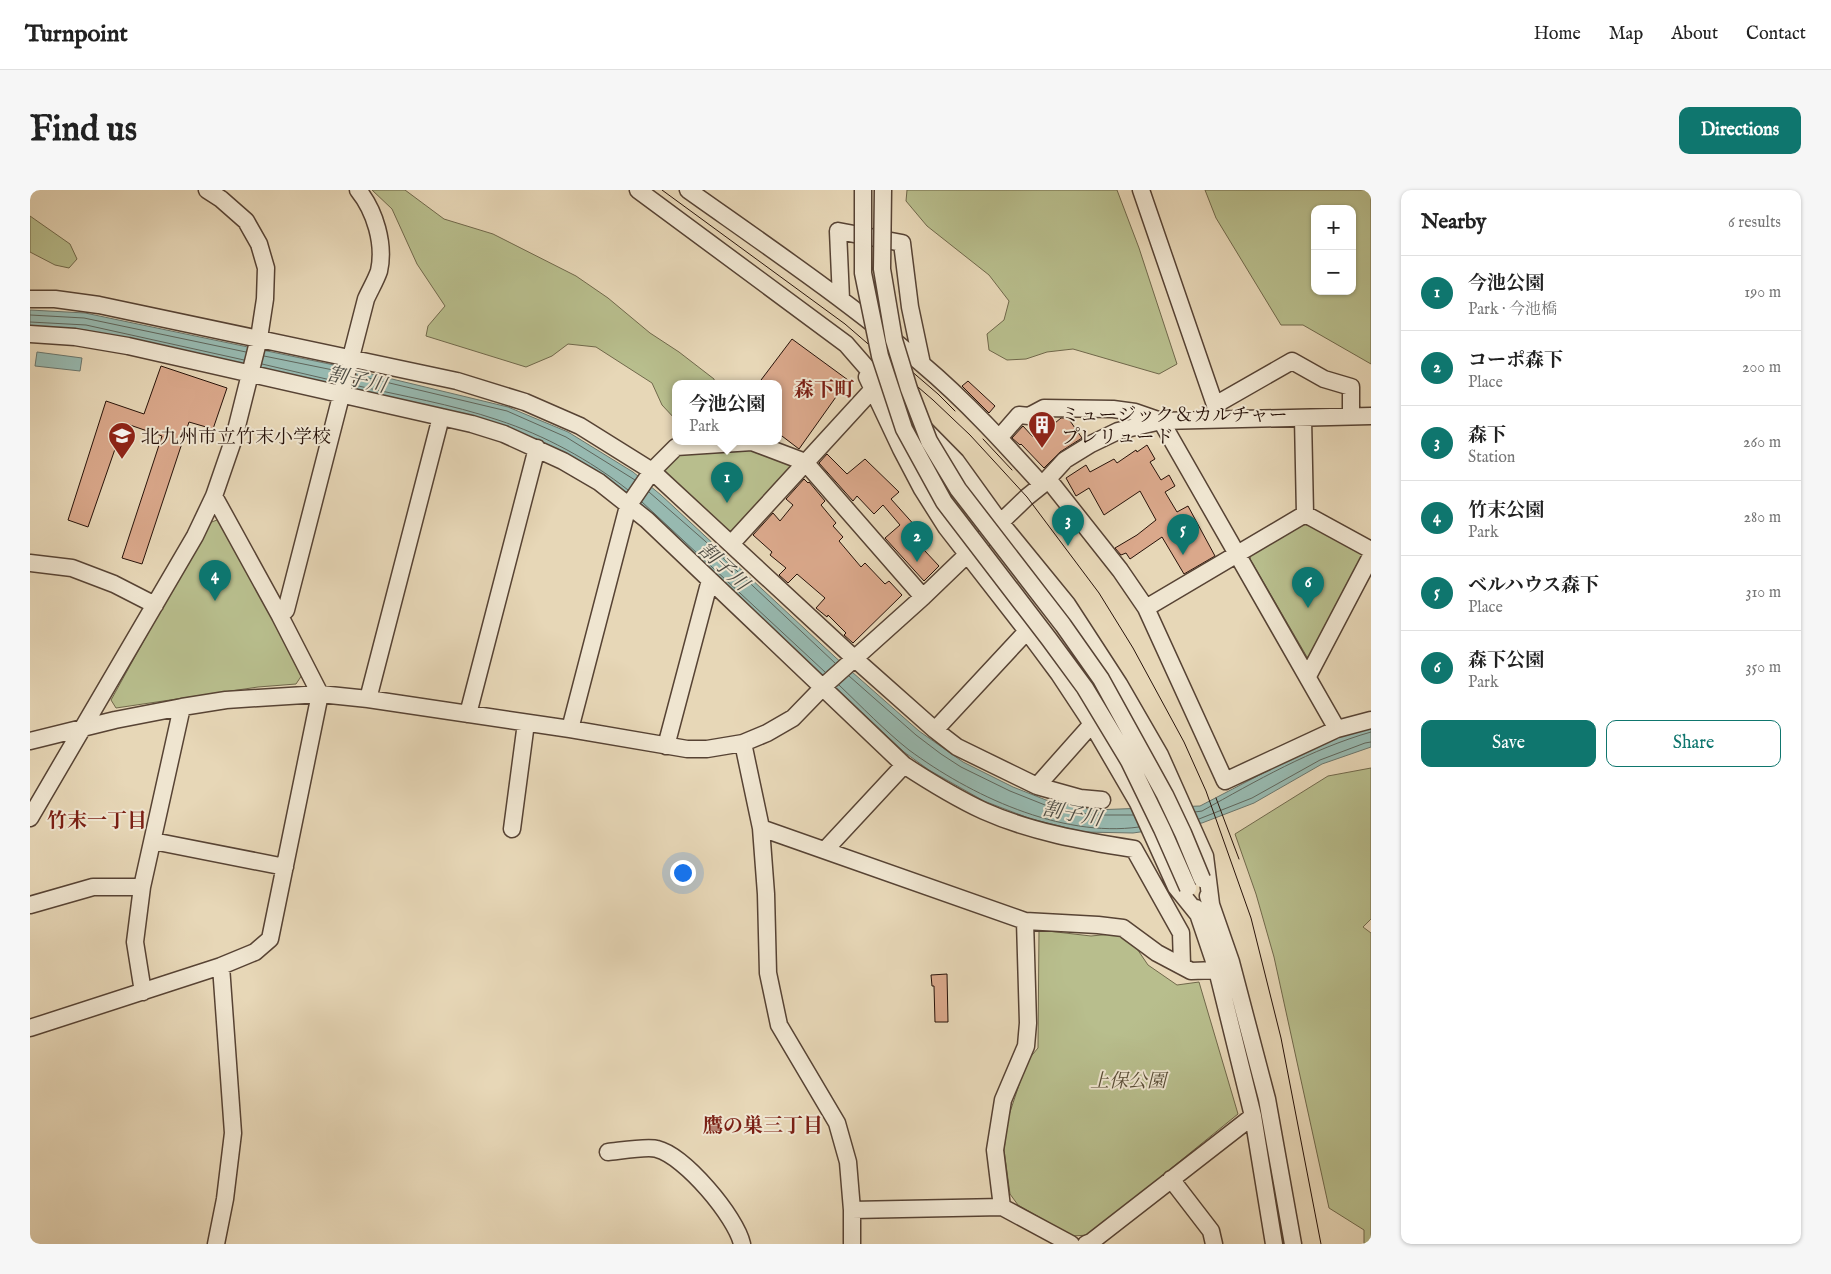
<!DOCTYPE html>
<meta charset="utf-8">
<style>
body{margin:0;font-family:"IM FELL English","Noto Serif JP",serif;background:#f6f6f6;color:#222}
.controls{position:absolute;right:15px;top:15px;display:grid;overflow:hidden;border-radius:10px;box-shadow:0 1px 4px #0004}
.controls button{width:45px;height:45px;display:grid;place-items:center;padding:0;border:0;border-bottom:1px solid #e0e0e0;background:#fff;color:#222;font:25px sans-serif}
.you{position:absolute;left:652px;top:682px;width:18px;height:18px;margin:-12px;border:4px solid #fff;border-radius:50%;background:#1a73e8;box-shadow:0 0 0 8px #1a73e833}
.badge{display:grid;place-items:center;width:32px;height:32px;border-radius:50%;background:#0f766e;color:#fff;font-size:16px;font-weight:700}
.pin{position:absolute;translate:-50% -41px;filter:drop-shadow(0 1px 2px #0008)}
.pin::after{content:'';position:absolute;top:26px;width:18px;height:15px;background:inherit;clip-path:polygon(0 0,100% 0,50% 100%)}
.popup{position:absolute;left:642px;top:190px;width:110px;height:65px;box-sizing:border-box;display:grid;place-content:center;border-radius:10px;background:#fff;filter:drop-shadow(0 1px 4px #0005);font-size:16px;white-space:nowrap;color:#767676}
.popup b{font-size:19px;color:#222}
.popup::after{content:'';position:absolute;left:50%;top:100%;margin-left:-10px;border:10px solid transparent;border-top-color:#fff}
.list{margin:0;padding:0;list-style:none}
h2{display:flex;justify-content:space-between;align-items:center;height:65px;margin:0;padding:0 20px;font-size:21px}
h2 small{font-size:16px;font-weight:400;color:#767676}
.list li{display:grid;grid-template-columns:32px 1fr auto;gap:15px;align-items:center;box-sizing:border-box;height:75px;padding:0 20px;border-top:1px solid #e0e0e0}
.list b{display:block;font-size:19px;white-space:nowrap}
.list p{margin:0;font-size:16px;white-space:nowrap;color:#767676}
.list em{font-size:16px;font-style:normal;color:#767676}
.actions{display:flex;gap:10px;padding:15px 20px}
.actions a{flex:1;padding:11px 0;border:1px solid #0f766e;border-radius:10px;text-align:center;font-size:18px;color:#0f766e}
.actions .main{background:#0f766e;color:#fff}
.map{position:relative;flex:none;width:1341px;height:1054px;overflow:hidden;border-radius:10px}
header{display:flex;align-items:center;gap:30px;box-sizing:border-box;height:70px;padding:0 25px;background:#fff;border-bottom:1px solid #e0e0e0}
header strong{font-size:24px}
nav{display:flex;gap:28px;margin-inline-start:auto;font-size:18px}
.intro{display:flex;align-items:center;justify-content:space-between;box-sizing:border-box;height:120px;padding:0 30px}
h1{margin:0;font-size:35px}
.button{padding:12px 22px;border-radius:10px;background:#0f766e;color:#fff;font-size:18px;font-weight:700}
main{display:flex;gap:30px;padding:0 30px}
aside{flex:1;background:#fff;border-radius:10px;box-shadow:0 1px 4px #0004}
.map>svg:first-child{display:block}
.green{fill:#b8be8d;stroke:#70684b;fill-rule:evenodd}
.water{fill:#97b9b0;stroke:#6a766d}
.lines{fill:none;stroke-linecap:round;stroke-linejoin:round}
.shore{stroke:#5f665c;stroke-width:1}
.building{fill:#daa88b;stroke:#271209}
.minor-casing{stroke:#574334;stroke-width:19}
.minor{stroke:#efe5d0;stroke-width:16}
.tram{stroke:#271209;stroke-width:1}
.minor-bridge-casing{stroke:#574334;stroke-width:19;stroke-linecap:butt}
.minor-bridge{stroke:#efe5d0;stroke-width:16}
.labels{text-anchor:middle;stroke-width:4;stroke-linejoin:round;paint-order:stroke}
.poi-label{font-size:19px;fill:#271209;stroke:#efe5d0;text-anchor:start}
.park-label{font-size:19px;font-style:italic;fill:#5a4e37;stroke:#efe5d0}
.water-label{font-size:20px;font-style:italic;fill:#4e4c43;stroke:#efe5d0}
.neighbourhood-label{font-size:20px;font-weight:bold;fill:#7a1f14;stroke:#efe5d0}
</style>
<header>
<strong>Turnpoint</strong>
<nav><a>Home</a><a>Map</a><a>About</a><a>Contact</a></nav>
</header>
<div class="intro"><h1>Find us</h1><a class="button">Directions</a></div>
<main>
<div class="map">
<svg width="1341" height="1054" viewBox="0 0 1341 1054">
<rect width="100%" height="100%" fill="#e7d7b7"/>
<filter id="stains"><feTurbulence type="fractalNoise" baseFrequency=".004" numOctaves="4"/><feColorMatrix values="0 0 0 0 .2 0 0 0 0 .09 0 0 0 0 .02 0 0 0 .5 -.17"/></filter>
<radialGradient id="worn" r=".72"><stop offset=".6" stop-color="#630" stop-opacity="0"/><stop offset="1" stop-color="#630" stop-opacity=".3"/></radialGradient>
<path class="green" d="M342,0H375L414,29L463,44L546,86L578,108L620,143L649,162L684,189L685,194H646V230L632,215L622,193L566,157L538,154L522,166L496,177L396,146L398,136L415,116L387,74L362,19Z
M877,0H1087L1109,58L1147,174L1129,184L1043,159L1017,162L996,169L977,170L959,160L957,144L974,130L979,111L959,85L897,36L876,11Z
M1175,0H1341V174L1273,135H1251L1186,28ZM1285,19H1322V101H1285Z
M0,26L40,54L47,69L39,78L25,75L0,62Z
M715,256L761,274L760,281L704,341L697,343L633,284V279L646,264Z
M187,330L196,336L272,485L266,494L228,497L86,518L81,510L179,333Z
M1270,335H1278L1332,362L1333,369L1282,467H1277L1220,369L1221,364Z
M1341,578V729L1333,737L1341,743V1054H1334V1040L1299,1018L1244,767L1226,704L1205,644L1298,586Z
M1009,740L1061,746L1082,744L1101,750L1118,775L1147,795L1169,792L1208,924L1059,1045L1042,1046L988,1015L980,1004L974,960L978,928L997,871L1008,858Z"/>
<path class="water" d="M0,120L55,123L304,175L478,217L538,242L603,282L631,305L805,467L889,541L933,572L983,597L1016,610L1063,620L1170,616L1287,555L1311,545L1341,537V557L1292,574L1224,613L1172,633L1103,643L1054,642L1001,629L954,611L899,580L874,562L784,478L518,256L197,171L55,140L0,137Z
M7,162L52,168L50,181L5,176Z"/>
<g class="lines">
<path class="shore" d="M0,125L54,128L216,162
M0,132L56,135L214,170
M234,166L308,181
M232,174L305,191
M326,185L477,221L536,247L605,290
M324,195C372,206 421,214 468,230C514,245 560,270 598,300
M619,302L675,351L805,473
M612,312L795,482
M819,486L886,545L911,564L931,577L980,601L1015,615L1062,625H1103
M809,495C831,516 855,541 879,560C940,605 1030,648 1109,637
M1165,622L1172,621C1226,591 1281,559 1341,542
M1169,629L1222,608L1290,570L1335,553L1341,552"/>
</g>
<path class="building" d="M762,149L818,190L769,259L748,243V194H728Z
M131,176L197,198L183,239L159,232L112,374L92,368L132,246L94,233L58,337L38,330L76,211L114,224Z
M938,191L965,216L959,223L932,196Z
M1031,228H1038L1052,248L1030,262L1014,278L991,254L990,255L982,248L993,236L1003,247L1010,240L1013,243Z
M1117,255L1125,269L1120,272L1131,290L1139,285L1145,296L1135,302L1147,322L1158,316L1185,366L1154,384L1132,347L1100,369L1096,363L1091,365L1085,358L1107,345L1126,330L1110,301L1074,325L1059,298L1046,306L1036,288L1056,275L1060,282L1084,269L1087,273L1106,260L1107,262Z
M797,264L817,284L835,269L869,302L861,309L887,338L880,345L909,376L894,391L855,348L870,335L853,315L844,324L827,306L823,311L789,273Z
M774,289L778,293L779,292L795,311L791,315L806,333L803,336L813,347L809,351L831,377L835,373L855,394L859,391L872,405L823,453L814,445L816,443L798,425L797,427L786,418L795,408L767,384L758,393L749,385L756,378L740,365L742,362L723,345L743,323L750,331L763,315L756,309Z
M917,784L918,832H905L904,796H902L901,785Z"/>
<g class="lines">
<defs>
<path id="minor" d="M608,0L816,154L856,200L926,271L970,332L1037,414L1089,494L1130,565L1175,666L1181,714
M658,0C737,56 818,111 892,174C936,211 974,253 1012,295
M1111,0L1185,215L1186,228
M0,109H25L69,115L427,191L495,212L550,236L622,281L825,469L905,540L927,557L1007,596L1050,608L1072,610
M811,109L808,41L872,53L880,117L892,174
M0,144L45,147L98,156L442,234L474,244L533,271L569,292L617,330L874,575C900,592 926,608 954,621C1001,642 1053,651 1104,659L1151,743L1152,775
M837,187L871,259L892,299L916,337L997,441L1029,484L1062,534L1108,613L1146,697L1171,728
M1185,215L1262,171L1294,189L1321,197V226
M969,248L989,225L999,226L1014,218L1083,219L1105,222L1131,231L1307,539
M1018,289L1090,380L1116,418L1195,591L1307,539L1341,530
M1275,324L1341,360
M701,354L843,199
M0,373L42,378L84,394L125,415
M1116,418L1275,324L1273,228
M250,426L256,420L336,109C340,100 346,90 349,81C355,54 345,21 328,0
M1278,486L1341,366
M338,509L411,227
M438,524L507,258
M540,539L598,316L622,281L646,257L722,252L775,272L893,407
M905,540L997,441
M0,551L85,530L152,517L196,510L290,504L338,509L540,539L657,559H677L713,553L737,543L763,528L795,495L893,407L997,307L1012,295L1035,270L1061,254L1088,241L1131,231L1341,226
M713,553L731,638L736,704L738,783L749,835L807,933L818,972L822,1020V1054
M636,556L680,390
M1007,596L1062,534
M0,628L165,346L184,306L204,248L229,148L235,109L236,78L229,54L216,31L191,9L177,0
M731,638L995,731L1068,735L1093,738L1127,763L1161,781L1187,780L1201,772
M482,639L496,533
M123,651L255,677
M795,660L874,575
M1178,706L1201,772L1237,909L1263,1054
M0,715L63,697H112
M1166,718L1187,780L1223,926L1244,1054
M995,731L998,833L996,856L973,910L965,960L972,1017L1041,1054
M113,802L105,752L112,697L152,517
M0,838L191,776L225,762L240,749L290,504L250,426L184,306
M578,962C589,961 618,956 627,959C655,966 706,1027 712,1054
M1141,989L1181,1041L1184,1054
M822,1020L972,1017
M186,1054L195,1009L203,943L191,776
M1056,1054L1061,1052L1223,926"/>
</defs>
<use href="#minor" class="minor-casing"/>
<use href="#minor" class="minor"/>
<path class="tram" d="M632,0L815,134L903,210L940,245L997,307L1069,403L1103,458L1154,552L1176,601L1221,728L1251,848L1291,1054
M858,161L908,204L925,221
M953,249L982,280
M1186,608L1209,669"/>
<defs>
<path id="minor-bridge" d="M833,0V83L850,166L874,239L914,312L1019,449L1055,498L1099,571L1132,639L1158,698
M853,0L852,79L864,150L879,199L899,251L928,299L1033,435L1071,489L1135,605L1153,643L1172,689"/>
</defs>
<use href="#minor-bridge" class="minor-bridge-casing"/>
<use href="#minor-bridge" class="minor-bridge"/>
</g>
<defs>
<symbol id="building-pin" viewBox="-11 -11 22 30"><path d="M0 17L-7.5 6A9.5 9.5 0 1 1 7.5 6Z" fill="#8f2418" stroke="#efe5d0"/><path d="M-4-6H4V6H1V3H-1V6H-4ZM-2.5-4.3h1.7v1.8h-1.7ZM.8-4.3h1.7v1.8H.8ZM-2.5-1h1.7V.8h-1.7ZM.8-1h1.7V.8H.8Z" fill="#fff"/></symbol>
<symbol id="school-pin" viewBox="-11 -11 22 30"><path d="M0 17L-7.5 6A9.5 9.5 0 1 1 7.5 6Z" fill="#8f2418" stroke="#efe5d0"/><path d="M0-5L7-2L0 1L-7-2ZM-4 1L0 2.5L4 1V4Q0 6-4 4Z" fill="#fff"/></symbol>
</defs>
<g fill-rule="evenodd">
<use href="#building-pin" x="996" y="219" width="32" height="43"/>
<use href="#school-pin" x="76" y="230" width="32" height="43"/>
</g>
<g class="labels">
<g class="poi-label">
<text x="1031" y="231">ミュージック＆カルチャー<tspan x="1031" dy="22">プレリュード</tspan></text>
<text x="111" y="253">北九州市立竹末小学校</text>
</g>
<g class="park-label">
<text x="1098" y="897">上保公園</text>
</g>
<g class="water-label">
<text transform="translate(327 189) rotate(12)" y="7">割子川</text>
<text transform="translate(694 376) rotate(43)" y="7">割子川</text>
<text transform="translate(1042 623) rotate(11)" y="7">割子川</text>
</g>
<g class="neighbourhood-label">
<text x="794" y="206">森下町</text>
<text x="67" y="637">竹末一丁目</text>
<text x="733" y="942">鷹の巣三丁目</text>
</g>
</g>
<rect width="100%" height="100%" filter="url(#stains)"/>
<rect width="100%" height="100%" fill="url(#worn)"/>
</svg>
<div class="controls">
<button>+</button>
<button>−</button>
</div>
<div class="you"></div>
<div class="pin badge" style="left:697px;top:313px">1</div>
<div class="popup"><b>今池公園</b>Park</div>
<div class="pin badge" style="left:887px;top:372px">2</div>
<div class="pin badge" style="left:1038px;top:356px">3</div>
<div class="pin badge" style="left:185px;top:411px">4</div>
<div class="pin badge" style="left:1153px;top:365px">5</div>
<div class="pin badge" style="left:1278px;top:418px">6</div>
</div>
<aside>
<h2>Nearby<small>6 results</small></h2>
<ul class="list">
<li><span class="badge">1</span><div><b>今池公園</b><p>Park · 今池橋</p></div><em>190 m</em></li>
<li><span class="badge">2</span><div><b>コーポ森下</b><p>Place</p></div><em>200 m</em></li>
<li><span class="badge">3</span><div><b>森下</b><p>Station</p></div><em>260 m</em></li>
<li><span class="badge">4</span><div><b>竹末公園</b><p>Park</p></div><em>280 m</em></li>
<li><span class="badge">5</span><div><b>ベルハウス森下</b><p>Place</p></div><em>310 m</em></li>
<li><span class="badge">6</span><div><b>森下公園</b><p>Park</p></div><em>350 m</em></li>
</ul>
<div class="actions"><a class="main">Save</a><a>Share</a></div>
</aside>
</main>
